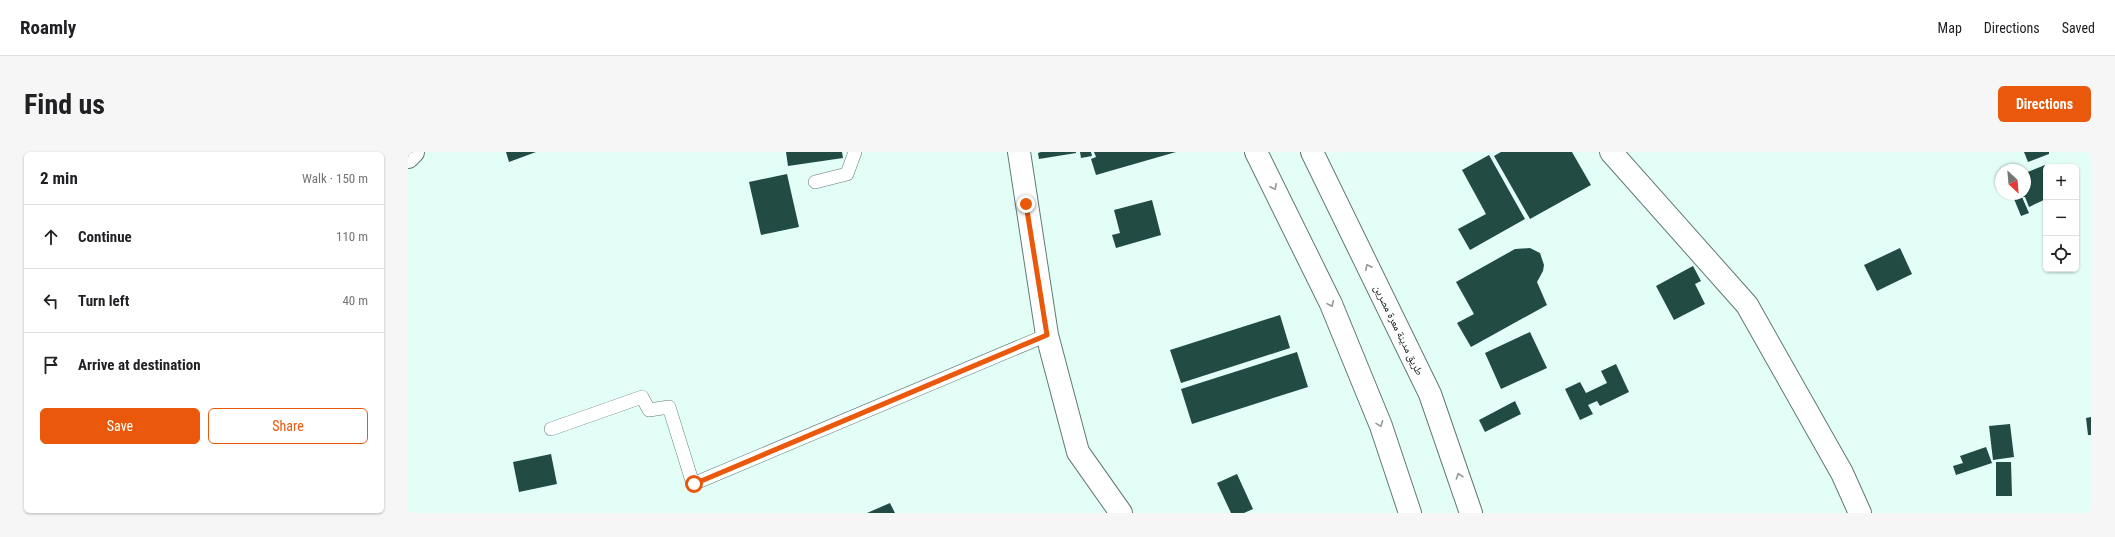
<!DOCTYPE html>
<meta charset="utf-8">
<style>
body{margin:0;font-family:"Roboto Condensed","Noto Naskh Arabic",sans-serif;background:#f6f6f6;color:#202124}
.controls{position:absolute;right:12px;top:12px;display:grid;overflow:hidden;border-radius:6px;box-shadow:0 1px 3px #0004}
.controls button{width:36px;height:36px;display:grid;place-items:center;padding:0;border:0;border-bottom:1px solid #e0e0e0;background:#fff;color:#202124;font:20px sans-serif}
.compass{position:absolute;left:1587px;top:12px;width:36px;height:36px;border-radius:50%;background:#fff;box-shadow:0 1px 3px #0004;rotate:154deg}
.stop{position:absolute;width:12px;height:12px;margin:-9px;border:3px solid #ea580c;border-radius:50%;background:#fff}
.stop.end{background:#ea580c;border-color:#fff;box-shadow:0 1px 4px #0008}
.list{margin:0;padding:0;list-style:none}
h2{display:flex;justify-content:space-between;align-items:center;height:52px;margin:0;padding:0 16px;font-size:17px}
h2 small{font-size:13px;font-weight:400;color:#757577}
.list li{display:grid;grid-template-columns:26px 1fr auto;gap:12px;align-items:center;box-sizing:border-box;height:64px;padding:0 16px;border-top:1px solid #e0e0e0}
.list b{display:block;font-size:15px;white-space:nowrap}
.list em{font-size:13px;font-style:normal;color:#757577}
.actions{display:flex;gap:8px;padding:12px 16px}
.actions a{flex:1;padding:9px 0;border:1px solid #ea580c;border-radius:6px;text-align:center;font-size:14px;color:#ea580c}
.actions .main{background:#ea580c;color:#fff}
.icon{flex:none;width:22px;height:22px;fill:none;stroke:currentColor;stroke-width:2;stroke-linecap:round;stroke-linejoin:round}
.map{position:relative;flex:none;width:1683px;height:361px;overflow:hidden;border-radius:6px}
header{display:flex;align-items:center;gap:24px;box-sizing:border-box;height:56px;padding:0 20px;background:#fff;border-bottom:1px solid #e0e0e0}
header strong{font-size:19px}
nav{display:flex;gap:22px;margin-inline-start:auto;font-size:14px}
.intro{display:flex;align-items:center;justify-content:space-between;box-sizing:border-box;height:96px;padding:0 24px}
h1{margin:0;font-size:28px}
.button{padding:10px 18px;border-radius:6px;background:#ea580c;color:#fff;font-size:14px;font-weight:700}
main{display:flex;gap:24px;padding:0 24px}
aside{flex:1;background:#fff;border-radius:6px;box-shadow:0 1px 3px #0004}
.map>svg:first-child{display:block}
.building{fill:#214b43}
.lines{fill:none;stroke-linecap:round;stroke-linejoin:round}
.lane-casing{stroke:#607973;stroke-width:14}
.street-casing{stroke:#607973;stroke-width:24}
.secondary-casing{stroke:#607973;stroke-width:24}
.lane{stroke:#fff;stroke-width:13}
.street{stroke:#fff;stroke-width:22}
.secondary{stroke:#fff;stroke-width:22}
.oneway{stroke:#939897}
.route{stroke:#ea580c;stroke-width:5}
.labels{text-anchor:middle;stroke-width:4;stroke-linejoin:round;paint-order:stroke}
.street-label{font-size:11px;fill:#0f1917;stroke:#fff}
</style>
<header>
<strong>Roamly</strong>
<nav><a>Map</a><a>Directions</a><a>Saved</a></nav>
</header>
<div class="intro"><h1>Find us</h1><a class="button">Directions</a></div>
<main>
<aside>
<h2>2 min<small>Walk · 150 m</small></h2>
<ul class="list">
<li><svg class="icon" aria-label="ahead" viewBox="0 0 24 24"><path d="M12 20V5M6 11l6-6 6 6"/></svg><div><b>Continue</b></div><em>110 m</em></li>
<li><svg class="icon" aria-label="left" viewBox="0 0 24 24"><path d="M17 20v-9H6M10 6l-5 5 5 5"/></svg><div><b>Turn left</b></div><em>40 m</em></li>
<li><svg class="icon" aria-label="arrive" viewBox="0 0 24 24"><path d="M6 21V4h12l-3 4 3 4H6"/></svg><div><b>Arrive at destination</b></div></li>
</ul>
<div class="actions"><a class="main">Save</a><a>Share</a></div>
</aside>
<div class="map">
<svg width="1683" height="361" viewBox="0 0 1683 361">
<rect width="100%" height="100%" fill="#e2fef7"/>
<path class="building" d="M98,0H128L101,10Z
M378,0H434L435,6L380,14Z
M633,0H668V1L631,7L630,1Z
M672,0H683L684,4L673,6Z
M686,0H768L688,23L683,7L688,5Z
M1093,0H1164L1183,33L1122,67L1086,4Z
M1616,0H1641V2L1620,10Z
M1081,3L1117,67L1062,98L1050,77L1078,62L1054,18Z
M1637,13L1638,47L1621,55L1617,45H1614L1621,61L1613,64L1604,42H1617V21Z
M379,22L391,75L353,83L341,30Z
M744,48L753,83L708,96L704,83L712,81L706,58Z
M1122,96L1132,101L1136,113L1135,119L1129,130L1139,153L1063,195L1049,171L1066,162L1048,130L1107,97Z
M1492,96L1504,122L1469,139L1456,113Z
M1285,114L1293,129L1287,132L1297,152L1266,168L1248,134Z
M872,163L882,196L773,231L762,198Z
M1122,180L1139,216L1093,237L1077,201Z
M889,200L900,235L784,272L773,237Z
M1208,212L1221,240L1192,254L1189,249L1180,253L1185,262L1172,268L1157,237L1172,230L1178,241L1199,231L1193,219Z
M1107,249L1113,262L1077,280L1071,268Z
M1683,265V283H1680L1678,266Z
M1602,272L1606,305L1585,308L1581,274Z
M1578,295L1584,311L1548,323L1545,314L1555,311L1552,304Z
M143,302L149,332L111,340L105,310Z
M1588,310H1603L1604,344H1588Z
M829,322L845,357L836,361H823L809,331Z
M482,351L487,361H459Z"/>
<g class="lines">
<defs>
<path id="lane" d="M407,30L439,22L447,0
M143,277L234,245L241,258L261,255L285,332L639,183"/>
<path id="street" d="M611,0L639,183L670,300L713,361
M0,5L5,0"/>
<path id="secondary" d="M848,0L923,152L973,274L1002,361
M904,0L1022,242L1063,361
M1203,0L1339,153L1434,321L1452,361"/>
</defs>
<use href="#lane" class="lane-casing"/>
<use href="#street" class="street-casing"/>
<use href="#secondary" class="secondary-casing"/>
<use href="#lane" class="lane"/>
<use href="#street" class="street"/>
<use href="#secondary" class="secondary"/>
</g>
<defs><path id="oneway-chevron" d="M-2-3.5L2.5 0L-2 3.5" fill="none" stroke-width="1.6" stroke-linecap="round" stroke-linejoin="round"/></defs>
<g class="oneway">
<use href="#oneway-chevron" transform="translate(866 35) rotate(64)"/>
<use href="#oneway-chevron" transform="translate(960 115) rotate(-116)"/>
<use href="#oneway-chevron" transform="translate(923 152) rotate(66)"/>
<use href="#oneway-chevron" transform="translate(972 272) rotate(69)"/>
<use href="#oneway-chevron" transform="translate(1051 324) rotate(-109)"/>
</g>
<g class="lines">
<path class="route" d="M286,332L639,183L618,52"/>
</g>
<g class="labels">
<g class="street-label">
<text transform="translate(991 178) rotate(64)" y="4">طريق مدينة معرة مصرين</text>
</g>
</g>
</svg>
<div class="controls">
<button>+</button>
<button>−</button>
<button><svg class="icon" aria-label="locate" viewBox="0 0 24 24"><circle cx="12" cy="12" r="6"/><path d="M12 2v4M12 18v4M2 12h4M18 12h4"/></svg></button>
</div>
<svg class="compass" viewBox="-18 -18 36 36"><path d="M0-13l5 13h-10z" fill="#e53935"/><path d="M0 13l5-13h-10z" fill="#757577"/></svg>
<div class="stop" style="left:286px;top:332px"></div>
<div class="stop end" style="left:618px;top:52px"></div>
</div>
</main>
